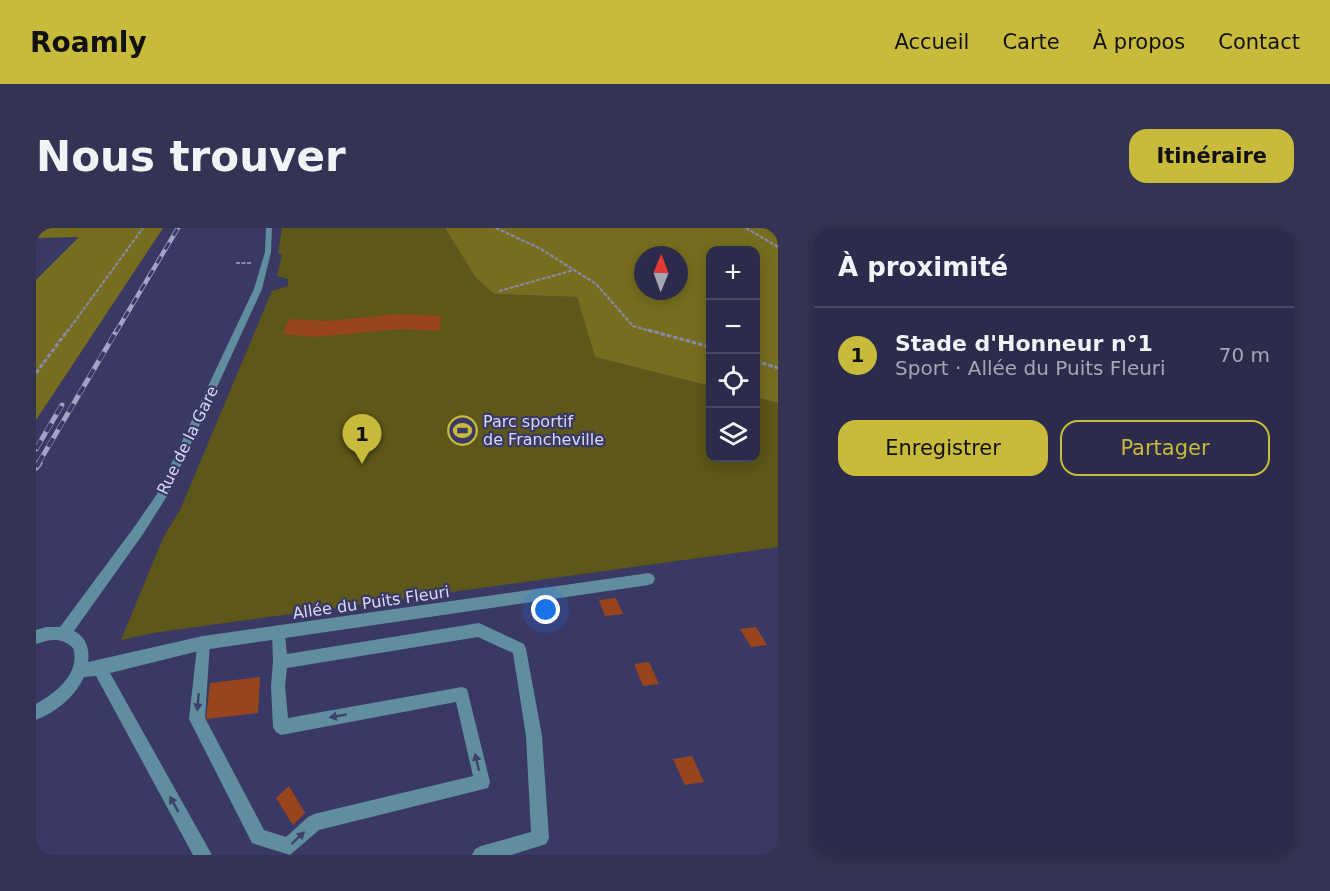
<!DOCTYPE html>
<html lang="fr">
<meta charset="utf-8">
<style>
body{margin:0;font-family:"DejaVu Sans",sans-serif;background:#343353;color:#f1f3f6}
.controls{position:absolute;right:18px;top:18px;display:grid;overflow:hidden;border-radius:12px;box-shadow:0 3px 15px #0003}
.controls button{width:54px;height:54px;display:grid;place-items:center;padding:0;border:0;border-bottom:2px solid #484764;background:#2c2b4c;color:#f1f3f6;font:30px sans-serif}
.compass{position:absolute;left:598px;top:18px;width:54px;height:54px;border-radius:50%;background:#2c2b4c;box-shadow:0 3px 15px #0003;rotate:1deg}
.you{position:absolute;left:510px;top:382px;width:21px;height:21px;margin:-15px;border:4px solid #fff;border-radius:50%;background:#1a73e8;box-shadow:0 0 0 9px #1a73e833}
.badge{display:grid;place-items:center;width:39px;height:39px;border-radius:50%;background:#c8bb3b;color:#111;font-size:20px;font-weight:700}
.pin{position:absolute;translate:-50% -50px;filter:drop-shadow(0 2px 3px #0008)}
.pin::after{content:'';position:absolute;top:32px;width:21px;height:18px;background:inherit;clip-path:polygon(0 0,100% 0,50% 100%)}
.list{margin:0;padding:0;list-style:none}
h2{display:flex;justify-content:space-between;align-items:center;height:78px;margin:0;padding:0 24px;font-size:26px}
h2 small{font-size:20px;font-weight:400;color:#a6a7b5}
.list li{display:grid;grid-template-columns:39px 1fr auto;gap:18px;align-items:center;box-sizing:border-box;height:96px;padding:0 24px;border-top:2px solid #484764}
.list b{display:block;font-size:22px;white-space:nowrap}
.list p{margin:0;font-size:20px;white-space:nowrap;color:#a6a7b5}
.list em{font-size:20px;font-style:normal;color:#a6a7b5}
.actions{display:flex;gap:12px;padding:18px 24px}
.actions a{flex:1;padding:14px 0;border:2px solid #c8bb3b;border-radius:18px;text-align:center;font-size:21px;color:#c8bb3b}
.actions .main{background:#c8bb3b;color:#111}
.icon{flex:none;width:33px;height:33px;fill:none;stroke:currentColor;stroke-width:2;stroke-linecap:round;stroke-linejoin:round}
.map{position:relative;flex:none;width:742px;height:627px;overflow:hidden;border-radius:18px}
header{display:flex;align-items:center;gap:36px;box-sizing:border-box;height:84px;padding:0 30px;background:#c8bb3b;color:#111}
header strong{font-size:28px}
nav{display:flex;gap:33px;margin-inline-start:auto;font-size:21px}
.intro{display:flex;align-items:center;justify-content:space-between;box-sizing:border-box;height:144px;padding:0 36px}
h1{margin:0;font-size:42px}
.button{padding:15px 27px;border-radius:18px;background:#c8bb3b;color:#111;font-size:21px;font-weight:700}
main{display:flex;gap:36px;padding:0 36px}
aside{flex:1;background:#2c2b4c;border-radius:18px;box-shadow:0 3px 15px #0003}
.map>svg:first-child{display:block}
.green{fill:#5d5719}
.forest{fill:#766e1e;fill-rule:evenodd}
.building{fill:#98451e}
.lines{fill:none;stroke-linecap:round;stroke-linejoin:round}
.path-far1{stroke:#8989ad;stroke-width:2;stroke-dasharray:4 1.5;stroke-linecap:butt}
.path{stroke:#8989ad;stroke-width:3;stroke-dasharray:4.5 2;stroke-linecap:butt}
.service{fill:#618e9f;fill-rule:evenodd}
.minor{fill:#618e9f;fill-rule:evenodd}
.rail-far2-casing{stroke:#a3a4c5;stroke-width:4.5}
.rail-far1-casing{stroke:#a3a4c5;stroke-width:5}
.rail-casing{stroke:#a3a4c5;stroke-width:7}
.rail-far2{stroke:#3a3965;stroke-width:3;stroke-dasharray:8;stroke-linecap:butt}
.rail-far1{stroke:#3a3965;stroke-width:4;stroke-dasharray:10;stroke-linecap:butt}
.rail{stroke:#3a3965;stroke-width:4.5;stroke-dasharray:14;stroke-linecap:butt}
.oneway{fill:#3e426b}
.labels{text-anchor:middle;stroke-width:4.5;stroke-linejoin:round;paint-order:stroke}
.poi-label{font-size:16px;fill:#d8daf5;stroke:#3a3965;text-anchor:start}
.street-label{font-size:16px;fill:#d8daf5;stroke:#3a3965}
</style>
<header>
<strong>Roamly</strong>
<nav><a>Accueil</a><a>Carte</a><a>À propos</a><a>Contact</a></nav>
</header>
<div class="intro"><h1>Nous trouver</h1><a class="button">Itinéraire</a></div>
<main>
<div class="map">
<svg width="742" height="627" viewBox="0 0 742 627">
<rect width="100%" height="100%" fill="#3a3965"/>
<path class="green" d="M246,0H409L440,50L458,66L541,69L559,129L674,158V230H720V169L742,175V319L117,405L85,412L127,310L144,282L236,63L252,58V51L241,48L246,27L242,25Z"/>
<path class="forest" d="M0,0H127L0,192V52L43,9L0,10Z
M409,0H742V175L720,169V22H674V158L559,129L541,69L458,66L440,50ZM607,27H643V63H607Z"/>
<path class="building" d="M361,86L405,88L404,103L365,101L278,109L247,106L253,91L292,93Z
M580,370L587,386L569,388L563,372Z
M720,399L731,417L715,419L704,401Z
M613,434L623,456L607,458L598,436Z
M224,449L222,485L170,491L174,455Z
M656,528L668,554L649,557L637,531Z
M253,558L269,585L257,597L240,570Z"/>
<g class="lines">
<path class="path-far1" d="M460,0L505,21L560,56L597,98L617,104
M710,0L742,19
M200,35H215
M463,63L538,42
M31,104L107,0"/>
<path class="path" d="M612,102L674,119
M720,133L742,140
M0,145L32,102"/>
<path class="service" d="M443,395L488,416L490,421L506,508L513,610L510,616L475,627H436L439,621L445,618L495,604L490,508L477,425L442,409L251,440L249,458L252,490L426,459L431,461L454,554L452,560L283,602L254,627L216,615L153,491L162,410L167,408L172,410L174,415L169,490L228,602L250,609L272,589L278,586L437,548L420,474L245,507L240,504L237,499L235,458L237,434L236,404L238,399L243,397L248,399L251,426Z"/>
<path class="minor" d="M230,0H236L235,24L226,61L131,268L107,306L38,403C50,409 54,421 52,434L167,408L613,345L617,347L619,351L617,355L613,357L167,422L74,445L176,627H157L60,448L48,449C38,470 21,483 0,492V476C20,465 45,445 37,420C26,409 14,411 0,416V402L10,399H24L99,298L121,266L218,61L229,24Z"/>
<defs>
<path id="rail-far2" d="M80,104L142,0"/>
<path id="rail-far1" d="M0,221L26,177
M2,236L81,102"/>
<path id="rail" d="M0,239L3,235"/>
</defs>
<use href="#rail-far2" class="rail-far2-casing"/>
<use href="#rail-far1" class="rail-far1-casing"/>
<use href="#rail" class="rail-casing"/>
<use href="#rail-far2" class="rail-far2"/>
<use href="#rail-far1" class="rail-far1"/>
<use href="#rail" class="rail"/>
</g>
<defs><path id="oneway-solid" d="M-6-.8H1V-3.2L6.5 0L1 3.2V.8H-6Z" transform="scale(1.5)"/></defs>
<g class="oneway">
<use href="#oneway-solid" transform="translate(162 474) rotate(95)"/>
<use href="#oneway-solid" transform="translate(302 488) rotate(170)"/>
<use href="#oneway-solid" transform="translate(441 534) rotate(-103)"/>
<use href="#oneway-solid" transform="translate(138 576) rotate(-119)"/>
<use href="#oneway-solid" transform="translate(262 610) rotate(-43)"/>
</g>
<defs>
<symbol id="stadium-ring" viewBox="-11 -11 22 22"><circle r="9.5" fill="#3a3965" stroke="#c8bb3b" stroke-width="1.5"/><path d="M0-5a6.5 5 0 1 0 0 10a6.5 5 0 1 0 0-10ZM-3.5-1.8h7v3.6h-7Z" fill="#c8bb3b"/></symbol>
</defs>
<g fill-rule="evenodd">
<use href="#stadium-ring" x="410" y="186" width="33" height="33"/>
</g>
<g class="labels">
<g class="poi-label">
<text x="447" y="199">Parc sportif<tspan x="447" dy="18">de Francheville</tspan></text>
</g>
<g class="street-label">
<text transform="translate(151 212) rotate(-64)" y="6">Rue de la Gare</text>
<text transform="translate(335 374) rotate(-8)" y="6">Allée du Puits Fleuri</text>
</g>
</g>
</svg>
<div class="controls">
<button>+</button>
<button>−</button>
<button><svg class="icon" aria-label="locate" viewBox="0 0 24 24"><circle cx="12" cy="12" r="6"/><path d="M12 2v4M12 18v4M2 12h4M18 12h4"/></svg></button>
<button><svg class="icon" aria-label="layers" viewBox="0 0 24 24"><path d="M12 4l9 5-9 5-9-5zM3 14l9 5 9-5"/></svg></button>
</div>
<svg class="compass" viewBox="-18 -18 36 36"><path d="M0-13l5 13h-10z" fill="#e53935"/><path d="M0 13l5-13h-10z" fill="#a6a7b5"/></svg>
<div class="you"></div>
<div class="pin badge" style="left:326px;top:236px">1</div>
</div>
<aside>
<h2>À proximité<small></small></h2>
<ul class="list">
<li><span class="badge">1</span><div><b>Stade d'Honneur n°1</b><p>Sport · Allée du Puits Fleuri</p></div><em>70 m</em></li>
</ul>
<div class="actions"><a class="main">Enregistrer</a><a>Partager</a></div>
</aside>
</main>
